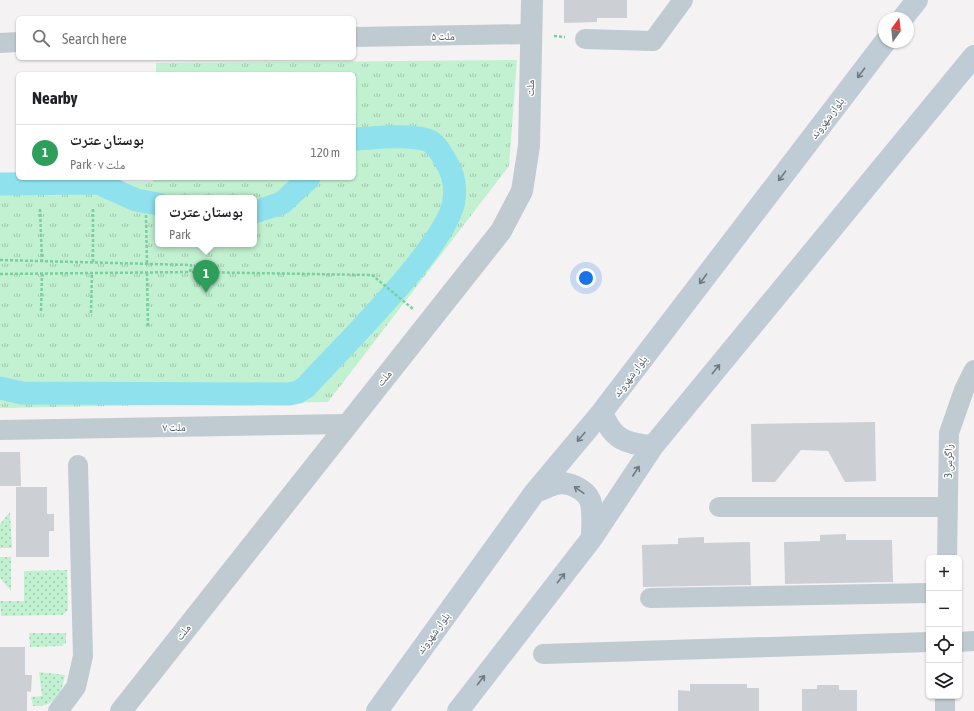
<!DOCTYPE html>
<meta charset="utf-8">
<style>
body{margin:0;font-family:"Asap Condensed","Noto Naskh Arabic",sans-serif;background:#f2f2f2;color:#202124}
.controls{position:absolute;right:12px;bottom:12px;display:grid;overflow:hidden;border-radius:6px;box-shadow:0 1px 3px #0004}
.controls button{width:36px;height:36px;display:grid;place-items:center;padding:0;border:0;border-bottom:1px solid #e0e0e0;background:#fff;color:#202124;font:20px sans-serif}
.compass{position:absolute;left:878px;top:12px;width:36px;height:36px;border-radius:50%;background:#fff;box-shadow:0 1px 3px #0004;rotate:15deg}
.you{position:absolute;left:586px;top:278px;width:14px;height:14px;margin:-10px;border:3px solid #fff;border-radius:50%;background:#1a73e8;box-shadow:0 0 0 6px #1a73e833}
.badge{display:grid;place-items:center;width:26px;height:26px;border-radius:50%;background:#b45309;color:#fff;font-size:13px;font-weight:700}
.pin{position:absolute;translate:-50% -33px;filter:drop-shadow(0 1px 2px #0008)}
.pin::after{content:'';position:absolute;top:21px;width:14px;height:12px;background:inherit;clip-path:polygon(0 0,100% 0,50% 100%)}
.popup{position:absolute;left:155px;top:195px;width:102px;height:52px;box-sizing:border-box;display:grid;place-content:center;border-radius:6px;background:#fff;filter:drop-shadow(0 1px 3px #0005);font-size:13px;white-space:nowrap;color:#757577}
.popup b{font-size:15px;color:#202124}
.popup::after{content:'';position:absolute;left:50%;top:100%;margin-left:-8px;border:8px solid transparent;border-top-color:#fff}
.list{margin:0;padding:0;list-style:none}
h2{display:flex;justify-content:space-between;align-items:center;height:52px;margin:0;padding:0 16px;font-size:17px}
h2 small{font-size:13px;font-weight:400;color:#757577}
.list li{display:grid;grid-template-columns:26px 1fr auto;gap:12px;align-items:center;box-sizing:border-box;height:56px;padding:0 16px;border-top:1px solid #e0e0e0}
.list b{display:block;font-size:15px;white-space:nowrap}
.list p{margin:0;font-size:13px;white-space:nowrap;color:#757577}
.list em{font-size:13px;font-style:normal;color:#757577}
.icon{flex:none;width:22px;height:22px;fill:none;stroke:currentColor;stroke-width:2;stroke-linecap:round;stroke-linejoin:round}
.map{position:relative;flex:none;width:974px;height:711px;overflow:hidden}
.search{position:absolute;background:#fff;box-shadow:0 1px 3px #0004;left:16px;top:16px;width:340px;height:44px;display:flex;align-items:center;gap:10px;box-sizing:border-box;padding:0 14px;border-radius:6px;color:#757577;font-size:15px}
.panel{position:absolute;background:#fff;box-shadow:0 1px 3px #0004;left:16px;top:72px;width:340px;height:108px;border-radius:6px}
.map>svg:first-child{display:block}
.grass{fill:url(#grass-dots)}
.park{fill:url(#park-tufts);fill-rule:evenodd}
.lines{fill:none;stroke-linecap:round;stroke-linejoin:round}
.canal{stroke:#8fe1ed;stroke-width:23}
.building{fill:#ccd0d4}
.path{stroke:#7acf9e;stroke-width:2.5;stroke-dasharray:3 2;stroke-linecap:butt}
.minor{stroke:#c0cbd1;stroke-width:20}
.tertiary{stroke:#c0cbd1;stroke-width:22}
.secondary{stroke:#c0ccd5;stroke-width:22}
.oneway{stroke:#6d7a83}
.labels{text-anchor:middle;stroke-width:3;stroke-linejoin:round;paint-order:stroke}
.street-label{font-size:11px;fill:#4a5760;stroke:#fff}
</style>
<div class="map">
<svg width="974" height="711" viewBox="0 0 974 711">
<defs>
<pattern id="grass-dots" width="8" height="8" patternUnits="userSpaceOnUse"><rect width="8" height="8" fill="#c2f1d1"/><path d="M2 2h.1M6 6h.1" fill="none" stroke="#a0c6ad" stroke-width="1.8" stroke-linecap="round"/></pattern>
<pattern id="park-tufts" width="24" height="20" patternUnits="userSpaceOnUse"><rect width="24" height="20" fill="#c2f1d1"/><path d="M3 7l-1-3M5 7V3M7 7l1-3M15 17l-1-3M17 17v-4M19 17l1-3" fill="none" stroke="#a0c6ad"/></pattern>
</defs>
<rect width="100%" height="100%" fill="#f4f2f3"/>
<path class="grass" d="M10,512L12,548H0V524Z
M0,557H11V591L0,578Z
M67,570L68,610L62,615L1,616L0,601H24V571Z
M29,633H66V643L61,646L30,647Z
M39,672L65,675C61,695 55,707 33,706L31,697L42,696Z"/>
<path class="park" d="M517,60L509,166L328,402L0,408V184L153,182L154,178H354V74H156V63ZM158,198H254V244H158Z"/>
<g class="lines">
<path class="canal" d="M0,184L98,183L136,200L158,204
M254,212L282,203L309,178
M0,388L22,393L289,394L298,392L306,387C339,350 449,244 454,200C456,185 453,172 445,160C441,153 435,142 427,140C407,134 375,138 354,139"/>
</g>
<path class="building" d="M564,0H627V18H597V22L564,23Z
M875,422L876,481L845,482L828,451L801,450L775,482H752L751,424Z
M0,452H20L21,486H0Z
M16,487H47V514H54V531H49V557H16Z
M846,534V540H892L893,582L785,584L784,542L820,541V535Z
M704,537V543L750,542L751,585L643,587L642,545L678,544V538Z
M0,647H25V675H32L31,692L27,691V711H0Z
M690,684H747V688H759V711H678V690L690,691Z
M817,685H839V690H857V711H802V689H817Z"/>
<g class="lines">
<path class="path" d="M554,36L565,37
M40,209L42,262
M93,209V263
M146,215L147,264
M0,260L191,265L190,272L372,275L413,309
M147,273L148,327
M0,274L190,272
M41,311L42,274
M91,313L92,273"/>
<path class="minor" d="M354,37L531,34
M585,39L653,41L683,0
M0,43L18,42
M0,430L347,424
M719,507H948
M947,558L949,433L964,390L974,370
M650,598L929,593
M959,642L974,641
M543,654L929,642
M58,711L76,687L83,656L78,465
M945,711V696"/>
<path class="tertiary" d="M121,711L501,231L522,191L529,146L532,0"/>
<path class="secondary" d="M903,18L917,0
M602,412C612,439 625,444 653,446
M535,492C542,490 549,486 556,484C568,481 585,489 590,500C594,511 592,526 592,538
M377,711L535,492L602,412L885,42
M458,711L592,538L653,446L974,56"/>
</g>
<defs><path id="oneway-shaft" d="M-6 0H5M1.5-3L5.5 0L1.5 3" fill="none" stroke-width="1.6" stroke-linecap="round" stroke-linejoin="round"/></defs>
<g class="oneway">
<use href="#oneway-shaft" transform="translate(861 73) rotate(127)"/>
<use href="#oneway-shaft" transform="translate(782 176) rotate(127)"/>
<use href="#oneway-shaft" transform="translate(703 279) rotate(127)"/>
<use href="#oneway-shaft" transform="translate(716 369) rotate(-51)"/>
<use href="#oneway-shaft" transform="translate(581 437) rotate(130)"/>
<use href="#oneway-shaft" transform="translate(636 471) rotate(-57)"/>
<use href="#oneway-shaft" transform="translate(579 490) rotate(-145)"/>
<use href="#oneway-shaft" transform="translate(561 578) rotate(-52)"/>
<use href="#oneway-shaft" transform="translate(481 680) rotate(-52)"/>
</g>
<g class="labels">
<g class="street-label">
<text transform="translate(443 36) rotate(-1)" y="4">ملت ۵</text>
<text transform="translate(530 88) rotate(-89)" y="4">ملت</text>
<text transform="translate(827 118) rotate(-53)" y="4">بلوار شهروند</text>
<text transform="translate(630 376) rotate(-53)" y="4">بلوار شهروند</text>
<text transform="translate(384 378) rotate(-51)" y="4">ملت</text>
<text transform="translate(174 427) rotate(-1)" y="4">ملت ۷</text>
<text transform="translate(948 461) rotate(-89)" y="4">زاگرس 3</text>
<text transform="translate(183 632) rotate(-52)" y="4">ملت</text>
<text transform="translate(433 633) rotate(-54)" y="4">بلوار شهروند</text>
</g>
</g>
</svg>
<div class="controls">
<button>+</button>
<button>−</button>
<button><svg class="icon" aria-label="locate" viewBox="0 0 24 24"><circle cx="12" cy="12" r="6"/><path d="M12 2v4M12 18v4M2 12h4M18 12h4"/></svg></button>
<button><svg class="icon" aria-label="layers" viewBox="0 0 24 24"><path d="M12 4l9 5-9 5-9-5zM3 14l9 5 9-5"/></svg></button>
</div>
<svg class="compass" viewBox="-18 -18 36 36"><path d="M0-13l5 13h-10z" fill="#e53935"/><path d="M0 13l5-13h-10z" fill="#757577"/></svg>
<div class="you"></div>
<div class="pin badge" style="left:206px;top:293px;background:#2e9e5b">1</div>
<div class="popup"><b>بوستان عترت</b>Park</div>
<div class="search"><svg class="icon" aria-label="search" viewBox="0 0 24 24"><circle cx="10" cy="10" r="6"/><path d="M15 15l6 6"/></svg>Search here</div>
<section class="panel">
<h2>Nearby<small></small></h2>
<ul class="list">
<li><span class="badge" style="background:#2e9e5b">1</span><div><b>بوستان عترت</b><p>Park · ملت ۷</p></div><em>120 m</em></li>
</ul>
</section>
</div>
